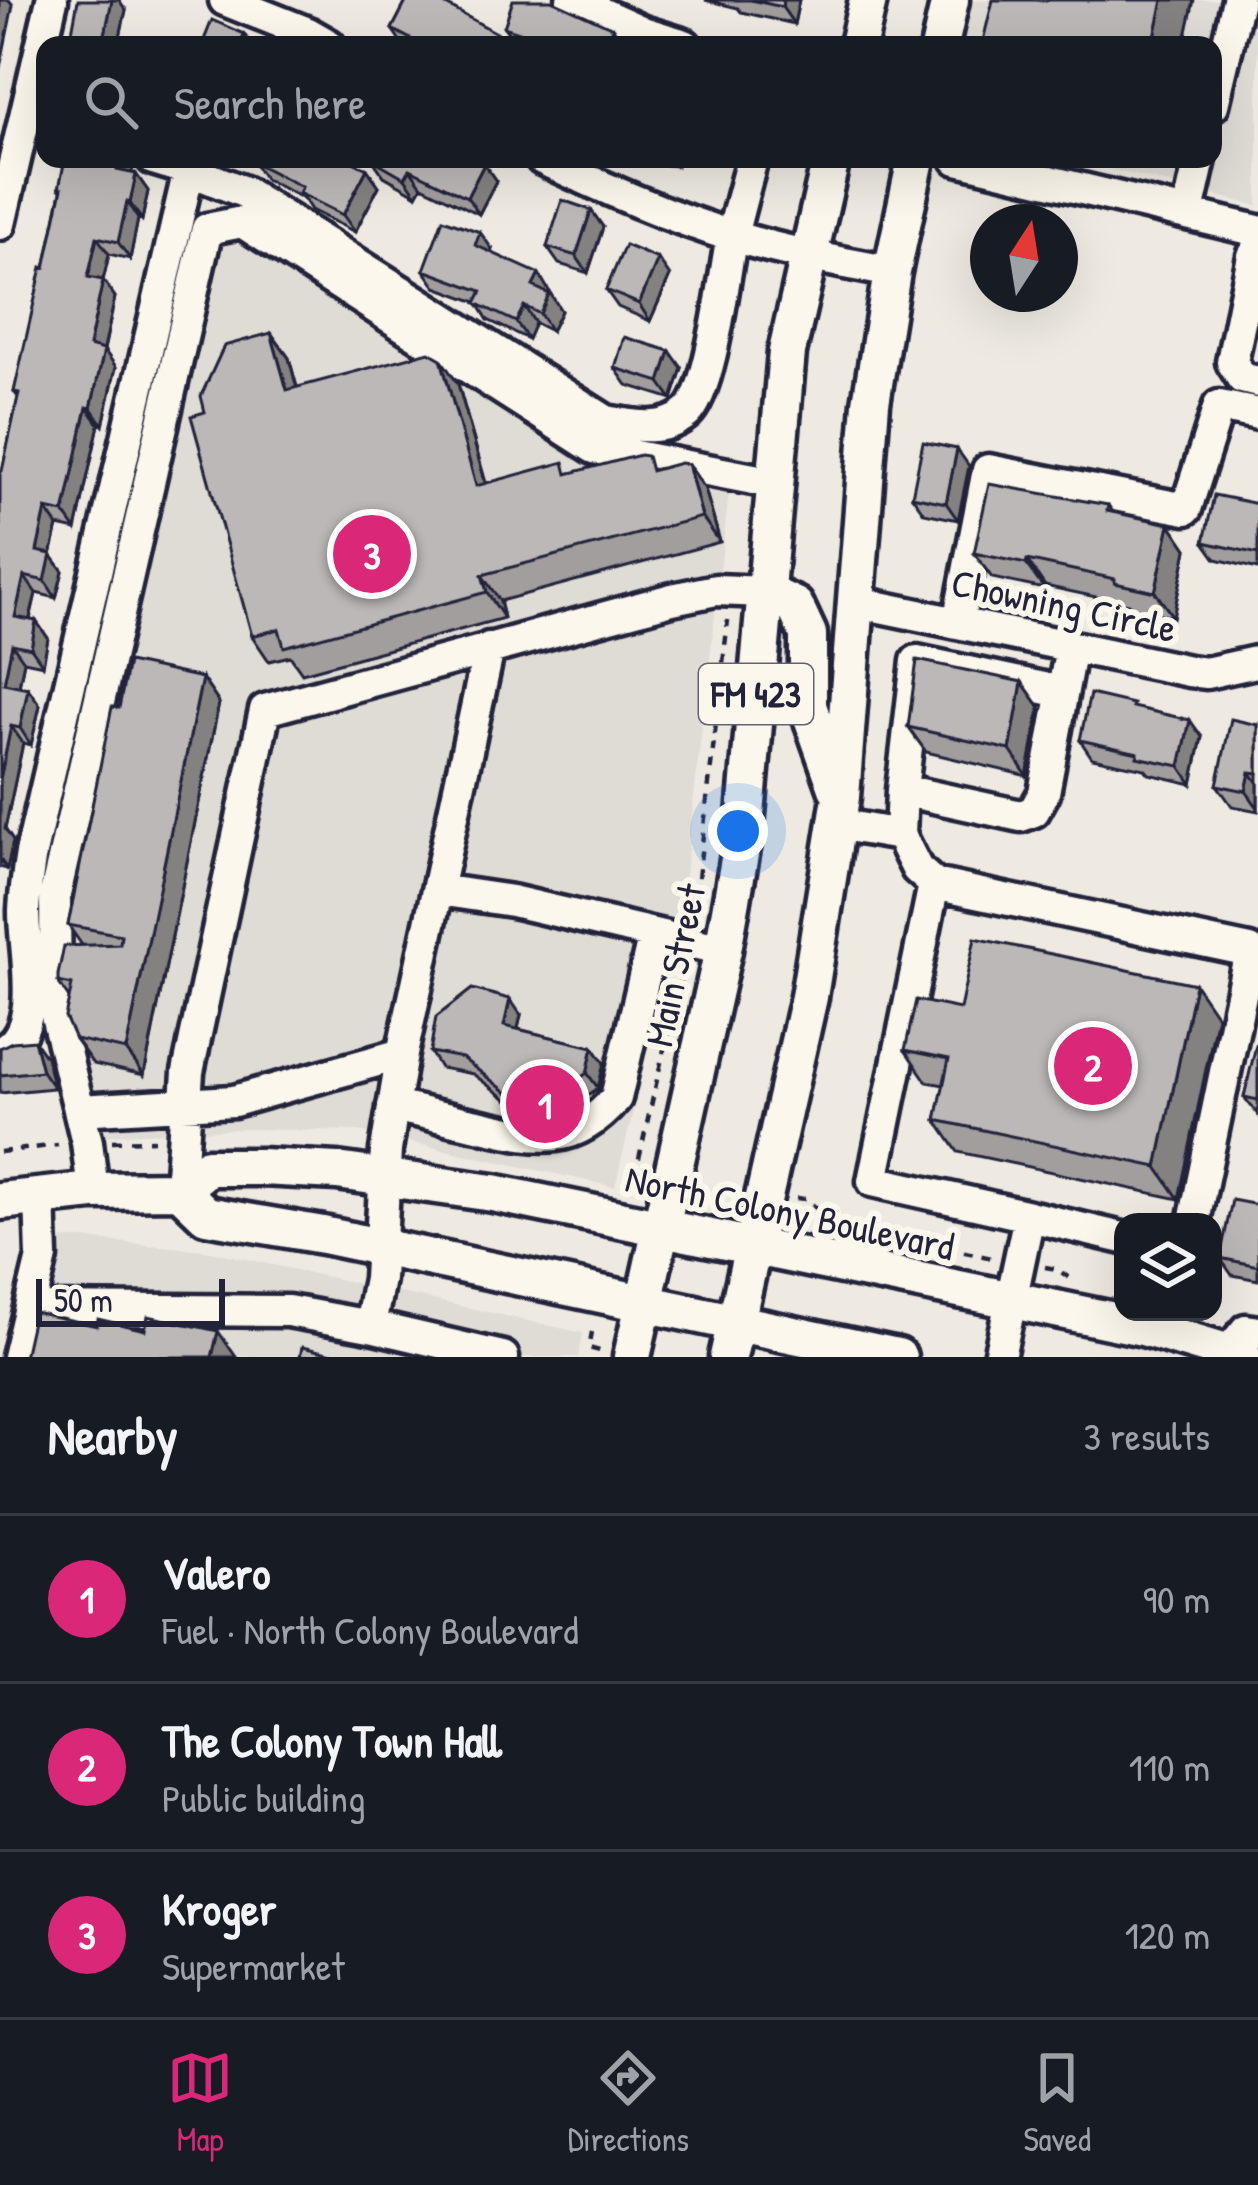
<!DOCTYPE html>
<meta charset="utf-8">
<style>
body{margin:0;font-family:"Patrick Hand",sans-serif;background:#20242c;color:#f1f3f6}
.controls{position:absolute;right:36px;bottom:36px;display:grid;overflow:hidden;border-radius:24px;box-shadow:0 12px 48px #0002}
.controls button{width:108px;height:108px;display:grid;place-items:center;padding:0;border:0;border-bottom:3px solid #363941;background:#171b24;color:#f1f3f6;font:60px sans-serif}
.compass{position:absolute;left:970px;top:204px;width:108px;height:108px;border-radius:50%;background:#171b24;box-shadow:0 12px 48px #0002;rotate:12deg}
.scale{position:absolute;left:36px;bottom:30px;width:189px;box-sizing:border-box;padding-left:12px;border:6px solid #22223b;border-top:0;font-size:33px;line-height:42px;white-space:nowrap;color:#22223b;-webkit-text-stroke:9px #fbf7ec;paint-order:stroke}
.you{position:absolute;left:738px;top:831px;width:42px;height:42px;margin:-30px;border:9px solid #fff;border-radius:50%;background:#1a73e8;box-shadow:0 0 0 18px #1a73e833}
.badge{display:grid;place-items:center;width:78px;height:78px;border-radius:50%;background:#db2777;color:#fff;font-size:39px;font-weight:700}
.pin{position:absolute;translate:-50% -50%;border:6px solid #fff;box-shadow:0 3px 12px #0006}
.list{margin:0;padding:0;list-style:none}
h2{display:flex;justify-content:space-between;align-items:center;height:156px;margin:0;padding:0 48px;font-size:51px}
h2 small{font-size:39px;font-weight:400;color:#9ea1a6}
.list li{display:grid;grid-template-columns:78px 1fr auto;gap:36px;align-items:center;box-sizing:border-box;height:168px;padding:0 48px;border-top:3px solid #363941}
.list b{display:block;font-size:45px;white-space:nowrap}
.list p{margin:0;font-size:39px;white-space:nowrap;color:#9ea1a6}
.list em{font-size:39px;font-style:normal;color:#9ea1a6}
.icon{flex:none;width:66px;height:66px;fill:none;stroke:currentColor;stroke-width:2;stroke-linecap:round;stroke-linejoin:round}
.map{position:relative;flex:none;width:1258px;height:1357px;overflow:hidden}
.search{position:absolute;background:#171b24;box-shadow:0 12px 48px #0002;left:36px;right:36px;top:36px;height:132px;display:flex;align-items:center;gap:30px;box-sizing:border-box;padding:0 42px;border-radius:24px;color:#9ea1a6;font-size:45px}
.sheet{height:660px;background:#171b24}
nav{display:flex;justify-content:space-around;align-items:center;box-sizing:border-box;height:168px;border-top:3px solid #363941;background:#171b24;font-size:33px;color:#9ea1a6}
nav a{display:grid;justify-items:center;gap:6px}
nav .on{color:#db2777}
.map>svg:first-child{display:block}
.built{fill:#dfdbd5}
.lines{fill:none;stroke-linecap:round;stroke-linejoin:round}
.minor-casing{stroke:#22223b;stroke-width:39}
.major-casing{stroke:#22223b;stroke-width:45}
.path{stroke:#22223b;stroke-width:4.5;stroke-dasharray:9 9;stroke-linecap:butt}
.minor{stroke:#fbf7ec;stroke-width:30}
.major{stroke:#fbf7ec;stroke-width:36}
.wall{fill:#a29e9e;stroke:#22223b;stroke-width:3}
.shaded-wall{fill:#848181;stroke:#22223b;stroke-width:3}
.building{fill:#bcb8b8;stroke:#22223b;stroke-width:3}
.labels{text-anchor:middle;stroke-width:12;stroke-linejoin:round;paint-order:stroke}
.shield{fill:#fbf7ec;stroke:#636270;stroke-width:3}
.shield-label{font-size:36px;font-weight:bold;fill:#22223b}
.street-label{font-size:39px;fill:#22223b;stroke:#fbf7ec}
</style>
<div class="map">
<svg width="1258" height="1357" viewBox="0 0 1258 1357">
<rect width="100%" height="100%" fill="#eeeae2"/>
<filter id="ink" filterUnits="userSpaceOnUse"><feTurbulence type="fractalNoise" baseFrequency=".00833" numOctaves="2"/><feDisplacementMap in="SourceGraphic" scale="24" xChannelSelector="R" yChannelSelector="G"/><feConvolveMatrix kernelMatrix="1 2 1 2 8 2 1 2 1" color-interpolation-filters="sRGB"/></filter>
<g filter="url(#ink)">
<path class="built" d="M973,0H1258V206L1070,159H1213V45H963Z
M244,200L607,433L733,457L681,910L615,1187L359,1131L243,1129L138,1133L74,1138L44,1009V874L195,211Z
M83,1239L205,1250L583,1333L578,1357H1L25,1240Z"/>
<g class="lines">
<defs>
<path id="minor" d="M225,0L308,33L329,45
M572,0L643,32L685,45
M1213,105L1238,0
M153,159L189,170L244,192L606,421C634,426 663,433 687,413C711,392 724,277 731,241C737,214 745,186 752,159
M542,159C604,188 669,217 735,237C786,252 839,262 892,272
M957,159L1258,231
M1188,212L1200,159
M0,224L52,0
M1258,249L1253,256L1232,362L1242,378L1258,382
M856,602L1189,671L1206,673L1256,662
M958,623L988,470L1186,509L1219,406L1258,414
M902,790L1021,816L1034,811L1044,793L1071,647
M836,824L900,835
M934,884L1250,951L1194,1222
M438,890L512,901L723,950
M0,1052C46,1033 23,950 24,910C25,891 28,872 31,853L189,170
M393,1106C421,1112 449,1119 478,1125C536,1138 573,1149 616,1098L654,934
M79,1110L234,1101L402,1054
M180,1190L188,1072L265,710L672,599L716,590L765,592
M93,1191L87,1142L56,1015L55,895L207,229L242,222L594,448L774,483
M1029,1216L1123,1238
M30,1309L288,1311L370,1326L503,1357
M370,1326L379,1279L386,1150L402,1054L489,648
M1228,1352L1246,1330L1258,1332
M18,1357L42,1257L40,1195
M999,1357L1029,1216L873,1181L934,884L917,869L900,835L902,790L917,661L1062,692"/>
<path id="major" d="M858,45L868,0
M940,45L950,0
M765,592L795,606L808,634V706L837,788
M180,1190L206,1215L323,1235L898,1357
M0,1201L93,1191L180,1190L208,1167H261L337,1171L493,1193L1143,1327L1243,1357
M632,1357L723,950L745,826L787,352L831,159
M728,1357L809,997L841,797L871,403L892,272L916,159"/>
</defs>
<use href="#minor" class="minor-casing"/>
<use href="#major" class="major-casing"/>
<path class="path" d="M694,913L728,620
M112,1141L154,1140
M0,1152L58,1145
M622,1187L634,1180L682,971
M796,1198L806,1199L832,1222L992,1258
M1045,1267L1057,1269L1072,1280
M592,1332L589,1348L603,1352"/>
<use href="#minor" class="minor"/>
<use href="#major" class="major"/>
</g>
<path class="wall" d="M407,0H444L442,3L509,40L512,45H403L392,29Z
M705,0H799L794,24L741,12L738,8Z
M126,10L118,45H81L72,32Z
M504,27L625,45H517Z
M372,159L484,164L496,181L479,214L422,186L417,195L384,176Z
M648,159H678L677,166L651,163Z
M253,162L367,169L379,186L355,232L311,210L304,199L265,179Z
M132,173L136,174L148,191L142,220L138,219L130,259L109,254L103,280L115,297L104,350L116,367L103,425L99,424L76,530L58,526L51,555L63,571L56,598L36,593L30,620L36,621L48,638L43,665L24,661L19,686L40,705L31,745L23,743L5,829L13,841L7,869L0,867V471H2L18,397L14,392L45,268L61,191L59,188Z
M591,210L603,227L588,273L559,264L547,247Z
M492,249L491,252L550,292L549,294L561,311L551,331L535,323L528,339L488,320L477,302L436,287L424,270Z
M670,276L650,321L618,307L606,290Z
M271,333L289,358L297,387L458,384L486,483L572,473L656,469L688,464L705,489L720,542L500,601L504,618L302,673L290,656L269,661L252,636L205,412Z
M615,368H682L672,399L627,385Z
M969,466L958,520L924,513L912,496Z
M1258,504V569L1216,559L1204,542Z
M1108,505L1113,512L1170,524L1187,549L1173,617L1132,608L1129,604L1045,586L1044,589L992,578L974,553Z
M202,678L219,703L144,1075L93,1064L75,1039L69,998L58,982L82,945L68,925L119,708Z
M1040,707L1027,776L926,752L908,727Z
M1136,708L1202,737L1192,784L1149,774L1145,769L1092,758L1080,740Z
M1258,725V811L1232,806L1217,785Z
M960,1009L1217,1016L1179,1199L958,1152L936,1120L944,1085L927,1082L905,1050Z
M521,1015L518,1029L593,1047L604,1063L598,1088L566,1112L551,1116L528,1115L473,1074L440,1068L430,1052Z
M1258,1045V1115L1244,1097Z
M0,1048L46,1057L54,1088L0,1093Z
M1258,1205V1280L1232,1275L1220,1258Z"/>
<path class="shaded-wall" d="M0,0H9L13,5L0,68Z
M112,0H119L126,10L118,45H108L104,39Z
M783,0H799L794,24L782,7Z
M1163,0H1194L1184,45H1153Z
M613,28L625,45H605Z
M244,34L252,45H240Z
M119,159H135L129,187L117,170Z
M484,164L496,181L479,214L467,197Z
M367,169L379,186L355,232L343,215Z
M410,169L422,186L417,195L405,178Z
M136,174L148,191L142,220L130,203Z
M127,202L138,219L130,259L118,242Z
M591,210L603,227L588,273L576,256Z
M480,232L492,249L487,262L475,245Z
M97,237L109,254L100,294L88,277Z
M658,259L670,276L650,321L639,304Z
M539,274L561,311L551,331L540,314L533,286Z
M103,280L115,297L101,363L89,346Z
M524,306L535,323L528,339L516,322Z
M271,333L289,358L304,415L287,390Z
M104,350L116,367L103,425L91,408Z
M670,351L682,368L672,399L660,382Z
M441,359L458,384L493,511L476,486Z
M87,407L99,424L76,530L64,513Z
M957,449L969,466L958,520L946,503Z
M688,464L705,489L720,542L702,517Z
M46,509L58,526L51,555L63,571L56,598L45,581L37,551Z
M1170,524L1187,549L1173,617L1155,592Z
M1027,560L1045,586L1044,589L1026,564Z
M482,575L500,601L504,618L487,592Z
M24,576L36,593L26,634L15,617Z
M36,621L48,638L43,665L31,648Z
M12,644L24,661L16,700L4,683Z
M202,678L219,703L144,1075L126,1050Z
M1022,682L1040,707L1027,776L1010,750Z
M28,688L40,705L31,745L20,728Z
M1190,720L1202,737L1192,784L1180,766Z
M11,726L23,743L5,829L13,841L7,869L0,859V779Z
M1250,772L1258,783V808L1246,791Z
M1195,984L1217,1016L1179,1199L1157,1167Z
M510,999L521,1015L515,1041L504,1026Z
M34,1040L46,1057L54,1088L42,1071Z
M593,1047L604,1063L598,1088L587,1073Z
M218,1331L236,1357H212Z"/>
<path class="building" d="M78,0H112L104,39L72,32Z
M407,0H437L509,40L506,45H422L392,29Z
M513,0H551L613,28L605,45H558L504,27Z
M751,0H783L782,7Z
M993,0H1163L1153,45H982Z
M212,20L244,34L240,45H202Z
M65,159H119L117,170L136,174L130,203L127,202L118,242L97,237L88,277L103,280L89,346L104,350L91,408L87,407L64,513L46,509L37,551L51,554L45,581L24,576L15,617L36,621L31,648L12,644L4,683L28,688L20,728L11,726L0,779V471H2L19,393L14,392L42,267L45,268L62,188H59Z
M254,159H347L367,169L343,215L299,193L302,187L253,162Z
M372,159H475L484,164L467,197L410,169L405,178Z
M562,200L591,210L576,256L547,247Z
M443,219L480,232L475,245L539,274L533,286L549,294L540,314L524,306L516,322L476,303L482,291L424,270Z
M625,245L658,259L639,304L606,290Z
M271,333L287,390L429,352L441,359L476,486L564,462L567,474L640,455L647,456L651,471L680,463L688,464L702,517L482,575L487,592L284,647L279,629L252,636L191,416L205,412L201,396L224,346Z
M624,337L670,351L660,382L615,368Z
M923,442L957,449L946,503L912,496Z
M989,484L1108,505L1107,511L1170,524L1155,592L1115,583V579L1027,560L1026,564L974,553Z
M1214,495L1258,504V554L1204,542Z
M917,660L1022,682L1010,750L908,727Z
M128,662L202,678L126,1050L75,1039L65,1017L72,985L58,982V975L64,946L120,944L121,935L68,925L112,707L119,708Z
M1090,694L1133,704L1132,707L1190,720L1180,766L1137,757L1138,753L1080,740Z
M1231,719L1258,725V773L1250,772L1246,791L1217,785Z
M975,938L1195,984L1157,1167L936,1120L949,1059L905,1050L916,1000L960,1009Z
M472,989L510,999L504,1026L593,1047L587,1073L555,1097L540,1101L517,1100L462,1058L430,1052L436,1017Z
M34,1040L42,1071L0,1075V1048L12,1042Z
M1256,1045H1258V1100L1244,1097Z
M1232,1200L1258,1205V1266L1220,1258Z
M34,1312L97,1326L98,1319L145,1330L148,1316L218,1331L212,1357H24Z
M302,1347L345,1357H300Z"/>
</g>
<g class="labels">
<rect class="shield" x="699" y="664" width="114" height="60" rx="9"/>
<g class="shield-label">
<text x="756" y="707">FM 423</text>
</g>
<g class="street-label">
<text transform="translate(1064 605) rotate(12)" y="14">Chowning Circle</text>
<text transform="translate(675 965) rotate(-78)" y="14">Main Street</text>
<text transform="translate(790 1212) rotate(12)" y="14">North Colony Boulevard</text>
</g>
</g>
</svg>
<div class="controls">
<button><svg class="icon" aria-label="layers" viewBox="0 0 24 24"><path d="M12 4l9 5-9 5-9-5zM3 14l9 5 9-5"/></svg></button>
</div>
<svg class="compass" viewBox="-18 -18 36 36"><path d="M0-13l5 13h-10z" fill="#e53935"/><path d="M0 13l5-13h-10z" fill="#9ea1a6"/></svg>
<div class="scale">50 m</div>
<div class="you"></div>
<div class="pin badge" style="left:545px;top:1104px">1</div>
<div class="pin badge" style="left:1093px;top:1066px">2</div>
<div class="pin badge" style="left:372px;top:554px">3</div>
<div class="search"><svg class="icon" aria-label="search" viewBox="0 0 24 24"><circle cx="10" cy="10" r="6"/><path d="M15 15l6 6"/></svg>Search here</div>
</div>
<section class="sheet">
<h2>Nearby<small>3 results</small></h2>
<ul class="list">
<li><span class="badge">1</span><div><b>Valero</b><p>Fuel · North Colony Boulevard</p></div><em>90 m</em></li>
<li><span class="badge">2</span><div><b>The Colony Town Hall</b><p>Public building</p></div><em>110 m</em></li>
<li><span class="badge">3</span><div><b>Kroger</b><p>Supermarket</p></div><em>120 m</em></li>
</ul>
</section>
<nav>
<a class="on"><svg class="icon" aria-label="map" viewBox="0 0 24 24"><path d="M3 6l6-2 6 2 6-2v14l-6 2-6-2-6 2zM9 4v14M15 6v14"/></svg>Map</a>
<a><svg class="icon" aria-label="directions" viewBox="0 0 24 24"><path d="M12 3l9 9-9 9-9-9zM9 14v-3h6M13 9l2 2-2 2"/></svg>Directions</a>
<a><svg class="icon" aria-label="saved" viewBox="0 0 24 24"><path d="M7 4h10v16l-5-4-5 4z"/></svg>Saved</a>
</nav>
